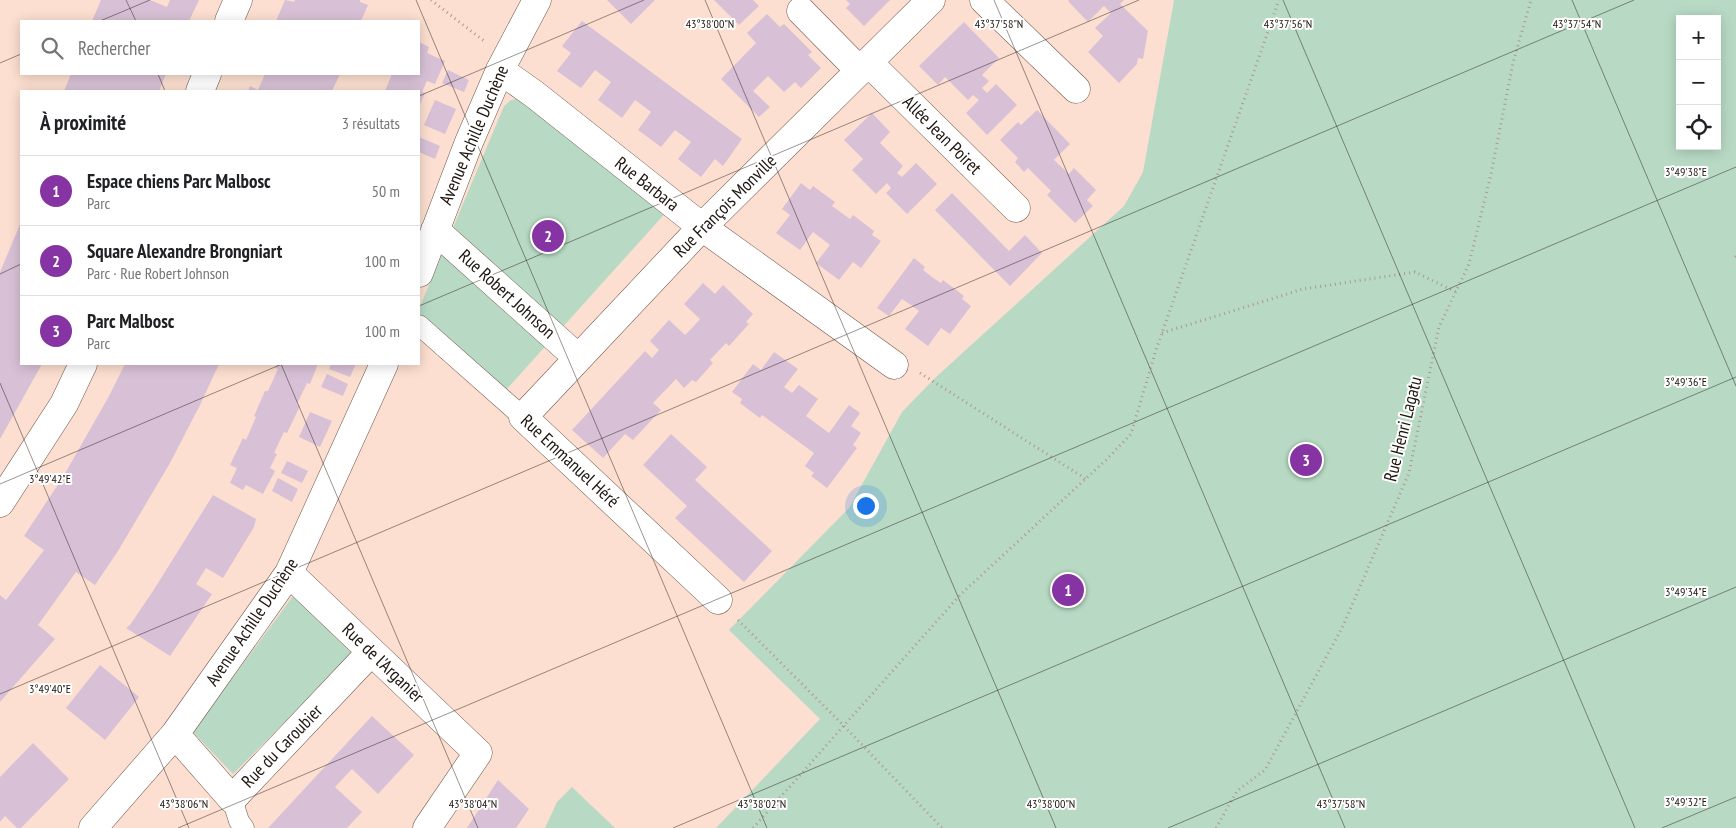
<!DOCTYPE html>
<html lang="fr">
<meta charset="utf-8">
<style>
body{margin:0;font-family:"PT Sans Narrow",sans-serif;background:#f2f2f2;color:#202124}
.controls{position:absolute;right:15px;top:15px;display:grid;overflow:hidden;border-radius:0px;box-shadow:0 2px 12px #0003}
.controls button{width:45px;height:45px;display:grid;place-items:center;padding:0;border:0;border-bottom:1px solid #e0e0e0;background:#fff;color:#202124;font:25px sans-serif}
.you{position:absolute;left:865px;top:505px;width:18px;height:18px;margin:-12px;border:4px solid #fff;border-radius:50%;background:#1a73e8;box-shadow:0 0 0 8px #1a73e833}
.badge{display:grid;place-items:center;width:32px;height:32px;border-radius:50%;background:#8634a3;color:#fff;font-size:16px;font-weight:700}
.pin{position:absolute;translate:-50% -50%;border:2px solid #fff;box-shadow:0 1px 5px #0006}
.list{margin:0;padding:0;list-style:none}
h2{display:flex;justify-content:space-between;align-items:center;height:65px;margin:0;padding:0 20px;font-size:21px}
h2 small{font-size:16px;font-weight:400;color:#757577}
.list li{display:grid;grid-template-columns:32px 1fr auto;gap:15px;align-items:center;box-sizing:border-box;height:70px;padding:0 20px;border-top:1px solid #e0e0e0}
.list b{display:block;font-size:19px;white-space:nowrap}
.list p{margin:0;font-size:16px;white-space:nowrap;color:#757577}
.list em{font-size:16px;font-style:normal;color:#757577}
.icon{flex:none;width:28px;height:28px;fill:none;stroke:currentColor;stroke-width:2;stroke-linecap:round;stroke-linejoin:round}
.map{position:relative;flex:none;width:1736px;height:828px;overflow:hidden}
.search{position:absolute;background:#fff;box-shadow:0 2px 12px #0003;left:20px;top:20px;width:400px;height:55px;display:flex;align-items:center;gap:12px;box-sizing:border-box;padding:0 18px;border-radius:0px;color:#757577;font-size:19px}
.panel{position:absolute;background:#fff;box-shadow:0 2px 12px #0003;left:20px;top:90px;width:400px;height:275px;border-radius:0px}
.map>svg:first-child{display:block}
.green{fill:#b8dac5;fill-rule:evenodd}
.building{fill:#d8c1d6}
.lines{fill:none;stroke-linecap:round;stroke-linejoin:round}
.pedestrian-casing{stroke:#6e564a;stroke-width:21}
.minor-casing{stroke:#6e564a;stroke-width:29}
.path{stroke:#ae988d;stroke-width:3;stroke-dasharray:1 4;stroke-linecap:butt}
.pedestrian{stroke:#fff;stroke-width:20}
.minor{stroke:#fff;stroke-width:28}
.ticks{fill:none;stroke:#1e1510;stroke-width:1;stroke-opacity:0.45}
.labels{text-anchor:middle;stroke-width:4;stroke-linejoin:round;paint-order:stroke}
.street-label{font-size:18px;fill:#1e1510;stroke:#fff}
.ticks-label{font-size:12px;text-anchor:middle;fill:#1e1510;stroke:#fff;stroke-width:4;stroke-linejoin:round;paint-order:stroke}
</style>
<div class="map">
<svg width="1736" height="828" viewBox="0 0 1736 828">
<rect width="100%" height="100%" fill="#fcdfd0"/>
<path class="green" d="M1174,0H1736V828H716L820,719L729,630L849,508L902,412L936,377L1124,206L1143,172ZM1680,19H1717V146H1680Z
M521,98L670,208L505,391L419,315V309L504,106L511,100Z
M293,596L353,654L233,774L193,732Z
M572,787L615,828H545L557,802Z"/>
<path class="building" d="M101,0H150L167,7L170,0H199L189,21H92Z
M285,0L294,2L295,0H360V2L368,5L361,21H276Z
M607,0H655L631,24Z
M714,0H753L759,6L739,25Z
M846,0H890L864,26L846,8L850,4Z
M1069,0H1124L1120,4L1148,31L1143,59L1138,58L1137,64L1119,83L1088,52L1103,36L1095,28L1111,13L1104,6L1088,22L1068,1Z
M767,14L780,27L784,24L812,52L808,55L821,68L801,88L795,82L784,92L768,76L753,91L770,107L759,117L721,79L756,43L747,33Z
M582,21L742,139L723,166L715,159L701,177L678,159L691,142L675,130L661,147L638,130L651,112L635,100L622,118L598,100L611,82L595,70L581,88L557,71L571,53L562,46Z
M964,22L999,58L982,75L989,81L982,88L987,93L996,84L1017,105L987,135L966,113L979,100L973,95L968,100L945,77L938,85L919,66Z
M419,42L429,47L427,53L445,61L435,84L427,81L422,92L425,93L419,107V91H385L392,74H419Z
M448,70L469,80L464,92L442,83Z
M71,74H166L159,91H64Z
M265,74H340L332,91H248L250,86L258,90Z
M435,100L456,109L445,134L424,125Z
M1037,110L1070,144L1054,160L1069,174L1074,168L1096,190L1087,200L1093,206L1075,223L1047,195L1051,191L1028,168L1024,172L1015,162L1018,158L1000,140L1018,122L1021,125Z
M872,113L890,132L880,143L903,166L897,173L902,177L916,163L937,184L907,214L886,193L891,188L887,183L876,194L852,170L863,159L844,140Z
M419,137L440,146L435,159L419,152Z
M801,183L810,190L813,186L835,202L832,206L850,219L853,215L874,231L872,235L881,241L861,268L853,262L839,280L816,263L830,245L813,232L800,250L776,233L790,215L782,209Z
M952,193L1009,251L1025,235L1042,253L1010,286L935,210Z
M21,222V364H42L0,439V272Z
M914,258L925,267L923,270L932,277L941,283L943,280L964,296L962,299L971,306L950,334L941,328L928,346L905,329L919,311L911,305L902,299L889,316L877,308Z
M703,283L715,294L723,285L753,314L746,322L749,324L729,346L726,343L710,360L713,363L696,382L692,380L684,388L676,379L653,403L661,410L633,440L625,434L603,458L572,430L645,351L652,358L659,350L650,341L669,320L685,335L692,328L700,319L684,304Z
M774,352L798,369L784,387L792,393L799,385L818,399L806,416L829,433L849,405L860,413L851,426L861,433L853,445L857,448L827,488L811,476L814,473L805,466L814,453L762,415L760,418L749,410L740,403L742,399L732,392L753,364L761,370Z
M125,364H219L200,405L170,463L118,551L95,585L76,572L38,625L55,639L0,702V595L6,600L44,550L24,536L63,477L109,396Z
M277,364H318L310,384L307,383L297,404L300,406L287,433L284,432L274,453L277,454L270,468L275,471L263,494L246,485L243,490L230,483L237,468L230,465L243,438L246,440L256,417L254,416L265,391H268L278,369L275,368Z
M331,364H356L350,377L329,369Z
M327,374L348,384L343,396L321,387Z
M310,412L332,421L320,447L299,437Z
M671,434L707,467L695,480L772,551L744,582L675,518L687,506L643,465Z
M287,461L308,471L302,483L281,473Z
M278,478L298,489L292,502L272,491Z
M213,495L256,519L254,527L223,578L206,568L196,584L212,594L170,656L126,628L130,625L153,591Z
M100,665L139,697L105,740L66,708Z
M372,716L414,755L378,794L352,769L335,787L362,812L347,828H268Z
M33,743L69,779L21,828H17L5,816L0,822V777Z
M498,780L529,809L516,828H467Z"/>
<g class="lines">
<defs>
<path id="pedestrian" d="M419,325L523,417
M232,799L239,821L244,828"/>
<path id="minor" d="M984,0L1076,89
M801,11L860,71
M229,21L238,0
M868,62L1016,208
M500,70L534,94L702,227L894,365
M200,91L207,74
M435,230L578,358
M419,273L469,142L500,70L537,0
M0,503L64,404L83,364
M289,573L478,753L427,828
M718,600L523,417L702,227L931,0
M175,734L232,799L371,652
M93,828L175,734L289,573L384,364"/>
</defs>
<use href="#pedestrian" class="pedestrian-casing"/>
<use href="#minor" class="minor-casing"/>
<path class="path" d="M431,0L484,41
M1735,257L1736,256
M1162,333L1303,289L1415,272L1456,292
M920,373L1086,479
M738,620L844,726L942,828
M753,828L960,595L1106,460L1131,434L1156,350L1279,0
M1216,828L1237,791L1265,770L1343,626L1409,473L1439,327L1469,264L1491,174L1513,63L1531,0"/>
<use href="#pedestrian" class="pedestrian"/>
<use href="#minor" class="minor"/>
</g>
<path class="ticks" d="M126,0L136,21M416,0L767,828M705,0L1056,828M994,0L1345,828M1283,0L1635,828M1572,0L1736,386M100,21L150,0M0,63L21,54M158,74L165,91M419,96L644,0M0,274L21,264M419,306L1139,0M281,364L478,828M0,383L189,828M0,484L282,364M0,694L1634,0M178,828L1736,167M673,828L1736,377M1168,828L1736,587M1662,828L1736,797"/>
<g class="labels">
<g class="street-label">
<text transform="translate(474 135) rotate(-67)" y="6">Avenue Achille Duchène</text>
<text transform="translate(942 135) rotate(45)" y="6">Allée Jean Poiret</text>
<text transform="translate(647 184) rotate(38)" y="6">Rue Barbara</text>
<text transform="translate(725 206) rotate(-45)" y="6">Rue François Monville</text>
<text transform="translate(507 294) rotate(42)" y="6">Rue Robert Johnson</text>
<text transform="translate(1403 429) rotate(-76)" y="6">Rue Henri Lagatu</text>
<text transform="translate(570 461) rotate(43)" y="6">Rue Emmanuel Héré</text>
<text transform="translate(252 622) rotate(-56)" y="6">Avenue Achille Duchène</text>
<text transform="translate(383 663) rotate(44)" y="6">Rue de l'Arganier</text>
<text transform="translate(282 746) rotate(-46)" y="6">Rue du Caroubier</text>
</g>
</g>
<g class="ticks-label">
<text x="710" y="28">43°38'00"N</text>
<text x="999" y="28">43°37'58"N</text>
<text x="1288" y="28">43°37'56"N</text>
<text x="1577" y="28">43°37'54"N</text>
<text x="1686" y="176">3°49'38"E</text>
<text x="1686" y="386">3°49'36"E</text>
<text x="50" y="483">3°49'42"E</text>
<text x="1686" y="596">3°49'34"E</text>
<text x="50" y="693">3°49'40"E</text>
<text x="1686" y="806">3°49'32"E</text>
<text x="184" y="808">43°38'06"N</text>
<text x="473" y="808">43°38'04"N</text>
<text x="762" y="808">43°38'02"N</text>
<text x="1051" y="808">43°38'00"N</text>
<text x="1341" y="808">43°37'58"N</text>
</g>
</svg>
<div class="controls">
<button>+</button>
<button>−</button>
<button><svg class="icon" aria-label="locate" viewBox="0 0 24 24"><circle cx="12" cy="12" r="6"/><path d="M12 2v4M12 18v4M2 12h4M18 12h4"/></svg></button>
</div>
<div class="you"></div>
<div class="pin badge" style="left:1068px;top:590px">1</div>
<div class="pin badge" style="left:548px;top:236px">2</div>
<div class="pin badge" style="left:1306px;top:460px">3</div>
<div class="search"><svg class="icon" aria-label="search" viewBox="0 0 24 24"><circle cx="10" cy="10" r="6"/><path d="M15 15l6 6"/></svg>Rechercher</div>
<section class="panel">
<h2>À proximité<small>3 résultats</small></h2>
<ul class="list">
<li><span class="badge">1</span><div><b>Espace chiens Parc Malbosc</b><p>Parc</p></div><em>50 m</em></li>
<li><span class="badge">2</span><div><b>Square Alexandre Brongniart</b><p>Parc · Rue Robert Johnson</p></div><em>100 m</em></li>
<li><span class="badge">3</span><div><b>Parc Malbosc</b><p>Parc</p></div><em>100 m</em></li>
</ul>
</section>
</div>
